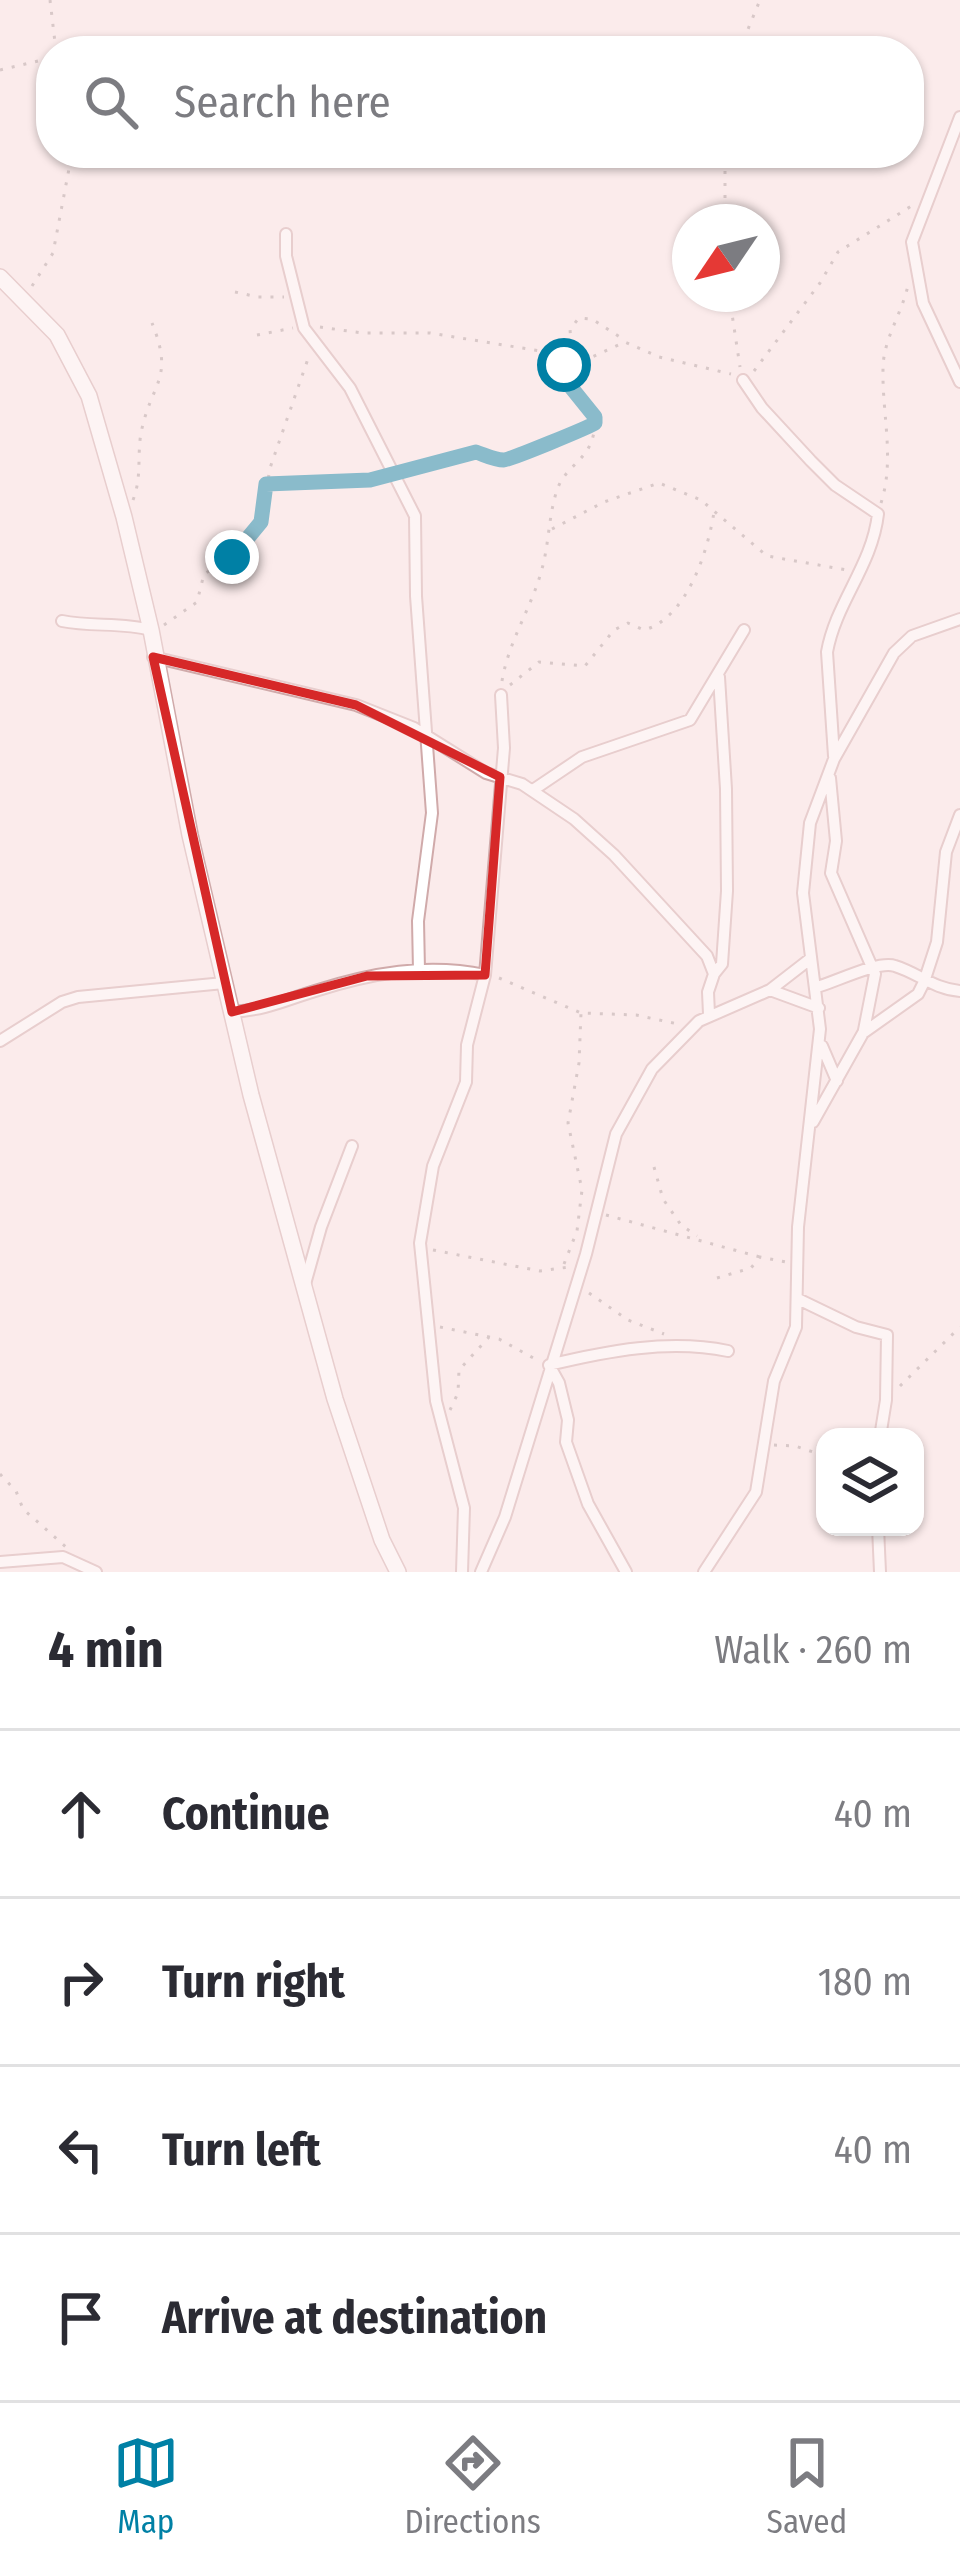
<!DOCTYPE html>
<meta charset="utf-8">
<style>
body{margin:0;font-family:"Fira Sans Condensed",sans-serif;background:#f7f7f7;color:#2b2b33}
.controls{position:absolute;right:36px;bottom:36px;display:grid;overflow:hidden;border-radius:24px;box-shadow:0 3px 9px #0004}
.controls button{width:108px;height:108px;display:grid;place-items:center;padding:0;border:0;border-bottom:3px solid #e1e1e2;background:#fff;color:#2b2b33;font:60px sans-serif}
.compass{position:absolute;left:672px;top:204px;width:108px;height:108px;border-radius:50%;background:#fff;box-shadow:0 3px 9px #0004;rotate:235deg}
.stop{position:absolute;width:36px;height:36px;margin:-27px;border:9px solid #0080a5;border-radius:50%;background:#fff}
.stop.end{background:#0080a5;border-color:#fff;box-shadow:0 3px 12px #0008}
.list{margin:0;padding:0;list-style:none}
h2{display:flex;justify-content:space-between;align-items:center;height:156px;margin:0;padding:0 48px;font-size:51px}
h2 small{font-size:39px;font-weight:400;color:#7c7c81}
.list li{display:grid;grid-template-columns:78px 1fr auto;gap:36px;align-items:center;box-sizing:border-box;height:168px;padding:0 48px;border-top:3px solid #e1e1e2}
.list b{display:block;font-size:45px;white-space:nowrap}
.list em{font-size:39px;font-style:normal;color:#7c7c81}
.icon{flex:none;width:66px;height:66px;fill:none;stroke:currentColor;stroke-width:2;stroke-linecap:round;stroke-linejoin:round}
.map{position:relative;flex:none;width:960px;height:1572px;overflow:hidden}
.search{position:absolute;background:#fff;box-shadow:0 3px 9px #0004;left:36px;right:36px;top:36px;height:132px;display:flex;align-items:center;gap:30px;box-sizing:border-box;padding:0 42px;border-radius:48px;color:#7c7c81;font-size:45px}
.sheet{height:828px;background:#fff}
nav{display:flex;justify-content:space-around;align-items:center;box-sizing:border-box;height:168px;border-top:3px solid #e1e1e2;background:#fff;font-size:33px;color:#7c7c81}
nav a{display:grid;justify-items:center;gap:6px}
nav .on{color:#0080a5}
.map>svg:first-child{display:block}
.lines{fill:none;stroke-linecap:round;stroke-linejoin:round}
.street-casing{stroke:#d0aaaa;stroke-width:14}
.secondary-casing{stroke:#d0aaaa;stroke-width:18}
.path{stroke:#ad9e9e;stroke-width:3;stroke-dasharray:3 9;stroke-linecap:butt}
.street{stroke:#fff;stroke-width:10}
.secondary{stroke:#fff;stroke-width:15}
.route{stroke:#0080a5;stroke-width:15}
.marked{fill:none;stroke:#d62828;stroke-width:9;stroke-linejoin:round}
</style>
<div class="map">
<svg width="960" height="1572" viewBox="0 0 960 1572">
<rect width="100%" height="100%" fill="#fbebeb"/>
<g class="lines">
<defs>
<path id="street" d="M960,117L912,242L923,303L960,382
M286,234V256L304,328L350,388L415,516L416,596L432,813L418,921L419,970
M743,380L762,408L811,461L835,485L878,514C872,566 836,602 827,652L834,756
M62,621C91,627 123,622 151,630
M153,657L356,705L414,728L486,773L522,784L574,819L614,855L707,956L714,974L708,992L709,1014
M830,778L836,841L831,873L875,974L864,1030
M533,790L582,757L690,720L744,630
M714,974L722,964L727,891L726,789L719,677
M817,987C835,982 879,960 895,966C918,973 934,989 960,991
M770,990L819,1008
M232,1012C269,1009 282,1001 315,991C371,973 427,963 485,975
M0,1041L62,1002L78,997L224,983
M822,1046L837,1081
M813,1122L863,1033L918,994L924,982L937,942L946,852L960,815
M305,1284L321,1227L352,1146
M798,1299L856,1327L887,1335L886,1400L880,1437
M878,1527L880,1572
M0,1562L63,1557L96,1572
M462,1572L464,1508L436,1401L420,1243L433,1166L466,1082L467,1045L485,975L504,748L501,695
M481,1572L505,1517L586,1254L616,1134L652,1069L699,1021L770,990L810,959
M626,1572L588,1504L566,1442L568,1420L559,1383L549,1365C607,1351 669,1339 728,1351
M704,1572L756,1492L774,1381L796,1327L798,1227L820,1029L803,893L810,823L834,759L894,653L912,636L960,619"/>
<path id="secondary" d="M0,277L57,335L89,396L124,517L151,630L190,835L251,1095L335,1399L382,1540L398,1572"/>
</defs>
<use href="#street" class="street-casing"/>
<use href="#secondary" class="secondary-casing"/>
<path class="path" d="M50,0L56,51
M739,51L760,0
M0,70L51,58
M725,222V153
M32,286L53,253L72,153
M235,292L258,297H284
M729,294L740,367
M320,327L362,333H430L577,357H592L625,342L659,357L731,374
M257,335L293,328
M572,357L570,329L579,318L592,319L626,341
M754,371L820,283L838,252L913,205
M404,471L476,452L493,459H510L537,445L577,434L592,425
M268,485L327,484L384,477
M133,500C142,477 137,456 141,433C151,382 175,380 152,323
M881,503C895,459 882,415 883,369C883,339 902,314 908,285
M552,529L604,502L659,483L701,500L767,556L847,570
M164,625L197,602L204,574L232,557L261,522L270,468L310,353
M502,681C509,639 533,606 543,565C549,541 549,514 557,490C567,461 596,461 595,417L570,386L563,356
M510,685L539,662L585,666L614,630L628,623L644,630C687,618 708,551 714,512
M499,978L581,1013L636,1015L678,1024
M654,1167L663,1199L681,1225L697,1236
M606,1215L760,1257
M433,1250L540,1271L569,1267
M564,1264L577,1231L582,1190L568,1123L579,1063L581,1013
M717,1278L751,1268L760,1257L786,1262
M589,1293L628,1320L664,1334
M440,1327L499,1339L537,1360
M900,1386L960,1327
M450,1410L458,1393L459,1370L489,1337
M774,1445L795,1446L825,1456
M0,1474L16,1491L23,1509L66,1547"/>
<use href="#street" class="street"/>
<use href="#secondary" class="secondary"/>
</g>
<g class="lines">
<path class="route" d="M232,557L261,522L266,484L370,480L476,452C485,455 494,460 504,460C509,460 590,427 595,423V417L570,386L564,365"/>
</g>
<path d="M0 0H960V1572H0ZM153,657L356,705L500,777L485,975L367,976L232,1012Z" fill="#fbebeb" fill-opacity=".55" fill-rule="evenodd"/>
<path class="marked" d="M153,657L356,705L500,777L485,975L367,976L232,1012Z"/>
</svg>
<div class="controls">
<button><svg class="icon" aria-label="layers" viewBox="0 0 24 24"><path d="M12 4l9 5-9 5-9-5zM3 14l9 5 9-5"/></svg></button>
</div>
<svg class="compass" viewBox="-18 -18 36 36"><path d="M0-13l5 13h-10z" fill="#e53935"/><path d="M0 13l5-13h-10z" fill="#7c7c81"/></svg>
<div class="stop" style="left:564px;top:365px"></div>
<div class="stop end" style="left:232px;top:557px"></div>
<div class="search"><svg class="icon" aria-label="search" viewBox="0 0 24 24"><circle cx="10" cy="10" r="6"/><path d="M15 15l6 6"/></svg>Search here</div>
</div>
<section class="sheet">
<h2>4 min<small>Walk · 260 m</small></h2>
<ul class="list">
<li><svg class="icon" aria-label="ahead" viewBox="0 0 24 24"><path d="M12 20V5M6 11l6-6 6 6"/></svg><div><b>Continue</b></div><em>40 m</em></li>
<li><svg class="icon" aria-label="right" viewBox="0 0 24 24"><path d="M7 20v-9h11M14 6l5 5-5 5"/></svg><div><b>Turn right</b></div><em>180 m</em></li>
<li><svg class="icon" aria-label="left" viewBox="0 0 24 24"><path d="M17 20v-9H6M10 6l-5 5 5 5"/></svg><div><b>Turn left</b></div><em>40 m</em></li>
<li><svg class="icon" aria-label="arrive" viewBox="0 0 24 24"><path d="M6 21V4h12l-3 4 3 4H6"/></svg><div><b>Arrive at destination</b></div></li>
</ul>
</section>
<nav>
<a class="on"><svg class="icon" aria-label="map" viewBox="0 0 24 24"><path d="M3 6l6-2 6 2 6-2v14l-6 2-6-2-6 2zM9 4v14M15 6v14"/></svg>Map</a>
<a><svg class="icon" aria-label="directions" viewBox="0 0 24 24"><path d="M12 3l9 9-9 9-9-9zM9 14v-3h6M13 9l2 2-2 2"/></svg>Directions</a>
<a><svg class="icon" aria-label="saved" viewBox="0 0 24 24"><path d="M7 4h10v16l-5-4-5 4z"/></svg>Saved</a>
</nav>
